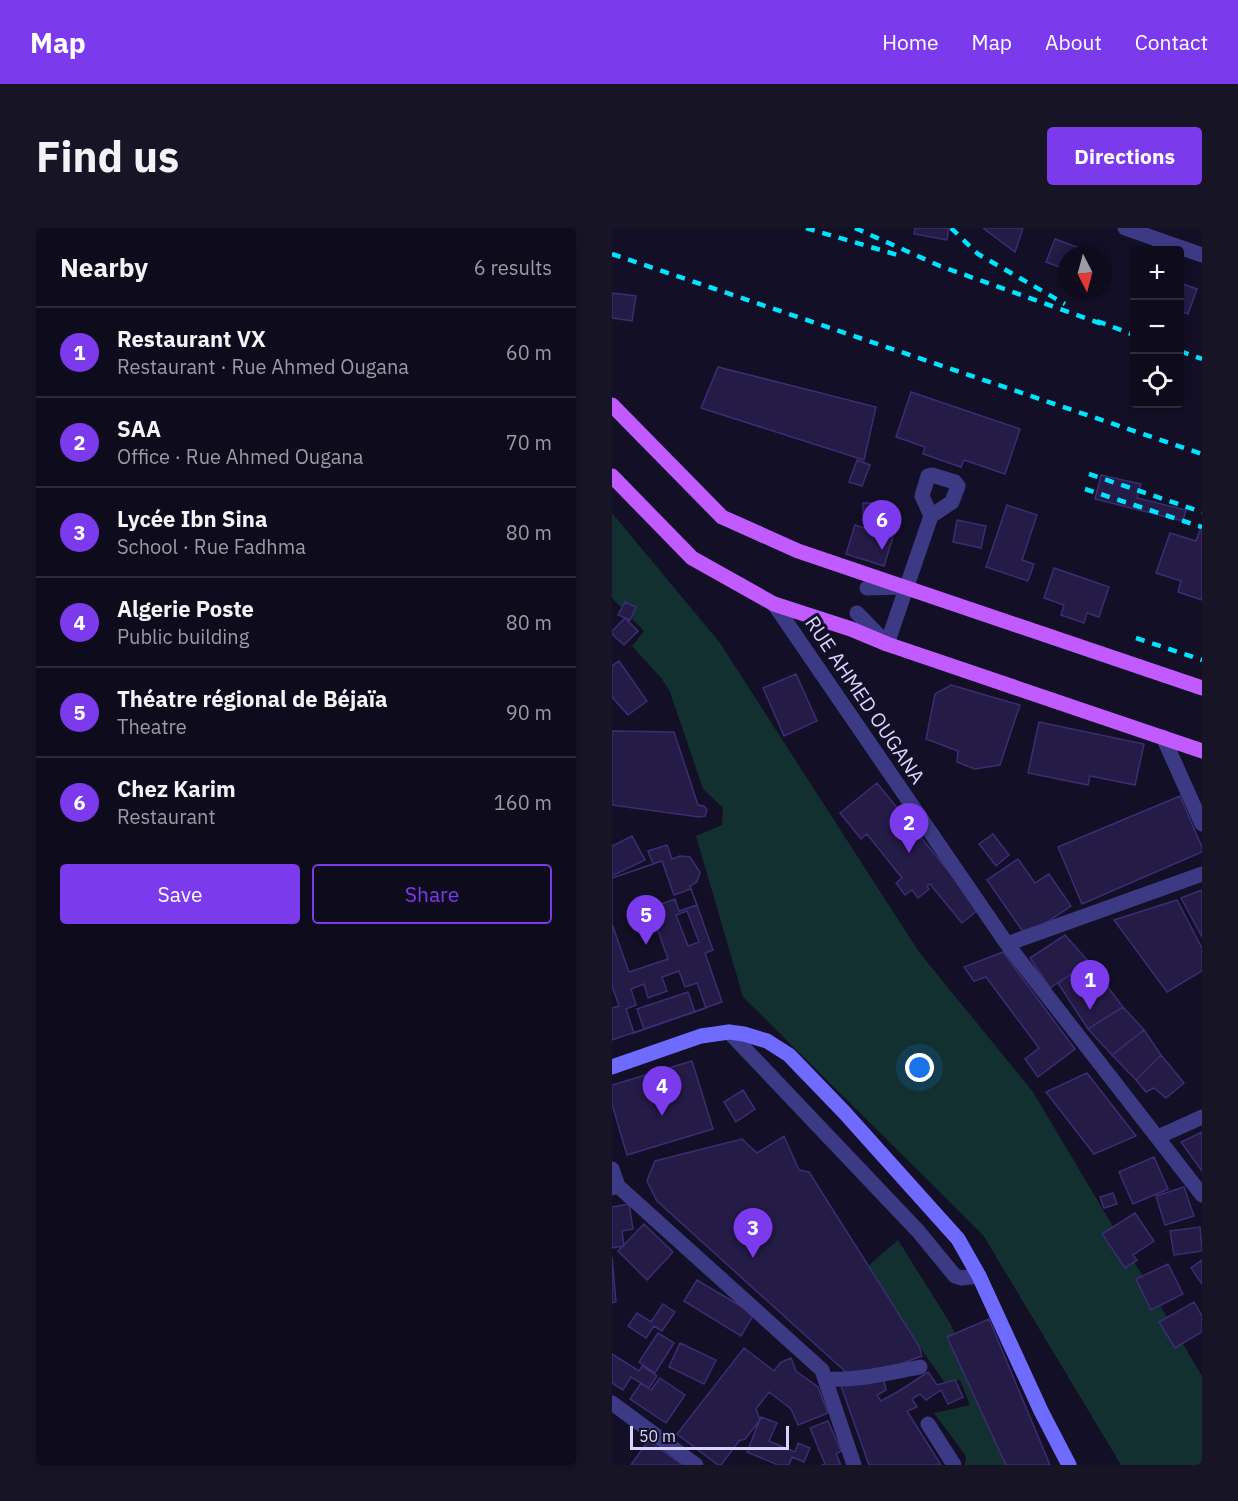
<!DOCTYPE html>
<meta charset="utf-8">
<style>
body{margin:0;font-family:"IBM Plex Sans",sans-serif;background:#171425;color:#f1f3f6}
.controls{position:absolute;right:18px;top:18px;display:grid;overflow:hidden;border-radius:6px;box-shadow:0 3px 9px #0003}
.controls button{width:54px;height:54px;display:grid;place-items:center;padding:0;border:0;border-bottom:2px solid #2e2b3b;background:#0e0b1c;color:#f1f3f6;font:30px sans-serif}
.compass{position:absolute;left:446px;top:18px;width:54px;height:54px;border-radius:50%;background:#0e0b1c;box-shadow:0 3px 9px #0003;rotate:174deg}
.scale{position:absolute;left:18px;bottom:15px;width:159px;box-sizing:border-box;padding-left:6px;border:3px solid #d9d4ff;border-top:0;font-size:16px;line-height:21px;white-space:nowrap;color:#d9d4ff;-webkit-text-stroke:4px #130f26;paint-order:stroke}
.you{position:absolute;left:308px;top:840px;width:21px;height:21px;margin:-15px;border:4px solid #fff;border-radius:50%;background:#1a73e8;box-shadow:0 0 0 9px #1a73e833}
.badge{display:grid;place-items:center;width:39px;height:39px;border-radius:50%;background:#7c3aed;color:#fff;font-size:20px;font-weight:700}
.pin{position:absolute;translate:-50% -50px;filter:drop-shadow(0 2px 3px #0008)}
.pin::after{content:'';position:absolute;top:32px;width:21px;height:18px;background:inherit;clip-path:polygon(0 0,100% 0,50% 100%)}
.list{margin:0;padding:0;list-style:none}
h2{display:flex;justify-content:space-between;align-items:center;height:78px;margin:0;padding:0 24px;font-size:26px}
h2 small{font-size:20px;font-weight:400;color:#9b9ba3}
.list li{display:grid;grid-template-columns:39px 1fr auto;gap:18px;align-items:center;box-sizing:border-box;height:90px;padding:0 24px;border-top:2px solid #2e2b3b}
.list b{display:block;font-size:22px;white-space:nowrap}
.list p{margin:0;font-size:20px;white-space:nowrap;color:#9b9ba3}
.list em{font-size:20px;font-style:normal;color:#9b9ba3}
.actions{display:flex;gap:12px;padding:18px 24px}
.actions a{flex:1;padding:14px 0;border:2px solid #7c3aed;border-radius:6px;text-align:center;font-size:21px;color:#7c3aed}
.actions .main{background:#7c3aed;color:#fff}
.icon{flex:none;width:33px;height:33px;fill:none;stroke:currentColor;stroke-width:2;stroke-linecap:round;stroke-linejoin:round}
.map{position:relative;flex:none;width:590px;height:1237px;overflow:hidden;border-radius:6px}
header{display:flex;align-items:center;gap:36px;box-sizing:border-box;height:84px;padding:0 30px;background:#7c3aed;color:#fff}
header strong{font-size:28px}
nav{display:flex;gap:33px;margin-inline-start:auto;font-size:21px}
.intro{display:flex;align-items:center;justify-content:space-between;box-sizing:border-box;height:144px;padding:0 36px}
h1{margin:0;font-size:42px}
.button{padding:15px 27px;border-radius:6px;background:#7c3aed;color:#fff;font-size:21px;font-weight:700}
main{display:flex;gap:36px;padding:0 36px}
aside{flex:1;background:#0e0b1c;border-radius:6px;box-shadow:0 3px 9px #0003}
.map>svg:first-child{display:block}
.green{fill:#12302f}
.building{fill:#241b47;stroke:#3b2d73;stroke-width:1.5;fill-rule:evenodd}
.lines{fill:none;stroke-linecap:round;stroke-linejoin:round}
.street{stroke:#3d3a85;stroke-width:15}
.secondary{stroke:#6f6bff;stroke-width:15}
.primary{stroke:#c25bff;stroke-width:15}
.rail{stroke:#00e5ff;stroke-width:4.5;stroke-dasharray:9 8;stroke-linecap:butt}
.labels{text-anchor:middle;stroke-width:6;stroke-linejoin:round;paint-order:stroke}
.street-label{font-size:20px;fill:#d9d4ff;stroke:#130f26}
</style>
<header>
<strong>Map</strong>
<nav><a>Home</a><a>Map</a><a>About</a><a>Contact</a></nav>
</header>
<div class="intro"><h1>Find us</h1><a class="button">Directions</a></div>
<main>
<aside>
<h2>Nearby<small>6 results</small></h2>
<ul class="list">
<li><span class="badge">1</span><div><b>Restaurant VX</b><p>Restaurant · Rue Ahmed Ougana</p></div><em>60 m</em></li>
<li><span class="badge">2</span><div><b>SAA</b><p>Office · Rue Ahmed Ougana</p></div><em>70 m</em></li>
<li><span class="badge">3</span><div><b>Lycée Ibn Sina</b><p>School · Rue Fadhma</p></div><em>80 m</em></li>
<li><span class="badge">4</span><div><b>Algerie Poste</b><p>Public building</p></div><em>80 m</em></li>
<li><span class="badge">5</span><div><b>Théatre régional de Béjaïa</b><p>Theatre</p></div><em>90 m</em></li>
<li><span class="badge">6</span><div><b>Chez Karim</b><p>Restaurant</p></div><em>160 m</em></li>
</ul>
<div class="actions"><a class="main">Save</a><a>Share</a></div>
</aside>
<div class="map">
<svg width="590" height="1237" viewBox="0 0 590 1237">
<rect width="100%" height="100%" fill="#130f26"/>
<path class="green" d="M0,285L108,415L307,724L421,864L590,1148V1237H509L371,1007L131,769L84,608L110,597L111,580L91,561L58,464L50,451L20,418L32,403L0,370Z
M286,1012L338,1095L402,1237H353L354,1228L322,1185L358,1177L348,1152L333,1155L307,1118L256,1038Z"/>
<path class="building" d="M303,0H337L335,12L302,6Z
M371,0H411L403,24Z
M443,11L484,26V27H455V42L434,34Z
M568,55L585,61L576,86L568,83Z
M0,65L24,68L20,93L0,90Z
M106,139L264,179L252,232L89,180Z
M299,164L408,201L393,246L352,232L349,239L311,226L313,219L284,209Z
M245,232L258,237L250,258L237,254Z
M489,247L529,256L525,270L574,282L571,293L483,271Z
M251,275H264V287H251Z
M395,277L425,287L410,332L422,336L416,353L374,339Z
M345,292L374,298L369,320L341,314Z
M243,297L281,309L272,338L234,326Z
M588,302H590V372L566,364L569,353L544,345L558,305L584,313Z
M442,340L497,359L487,389L475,385L472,395L449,387L452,377L432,370Z
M13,374L24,379L18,392L6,387Z
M13,390L26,403L12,417L0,406V403Z
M7,433L35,473L16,487L0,469V438Z
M184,446L205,493L172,508L151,460Z
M339,457L408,477L388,537L363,541L345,534L346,523L314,511L323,466Z
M427,494L532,516L523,557L478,548L476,557L416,545Z
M0,503L62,504L86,577L92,578L95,582L93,588L87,589L0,577Z
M265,555L367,681L350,695L318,656L315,658L317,661L306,670L300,662L293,667L284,655L290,650L255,606L249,611L228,585Z
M568,568L590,619V624L470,676L446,619Z
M381,606L397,627L384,638L367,616Z
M20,608L33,632L0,648V618Z
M55,617L60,631L68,628L78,629L88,644L85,654L78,658L101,722L93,725L110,774L0,812V780L7,778L0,758V650L41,636L36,623ZM75,683L87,714L76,718L64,687Z
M406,631L423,655L437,646L459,678L414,708L375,652Z
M50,633L62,667L79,661L85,677L67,683L63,671L38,680L56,731L17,744L0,696V650Z
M590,662V709L569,670Z
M565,672L590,720V743L555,764L502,692Z
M453,707L477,734L438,760L418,730Z
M391,724L463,821L426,849L413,831L427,820L374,749L362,753L352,739Z
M477,734L511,779L476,801L446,755Z
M67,743L73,759L85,755L94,780L22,805L14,781L24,777L19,761L32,756L36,770L55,763L50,749Z
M76,764L83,784L32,801L25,781Z
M511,779L532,802L500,827L476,801Z
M532,802L549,827L524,852L500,827Z
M549,827L572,855L554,870L542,860L534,864L524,852Z
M80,833L101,901L15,927L0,876V857Z
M475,845L524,908L482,926L434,864Z
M131,862L143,881L124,894L112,874Z
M590,904V943L569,914Z
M172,908L187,942L197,944L307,1118L310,1128L280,1139L236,1146L45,973L35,953L43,933L130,911L145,925Z
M542,929L556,961L521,976L507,944Z
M572,959L582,988L553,997L544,968Z
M501,965L505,976L492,980L488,969Z
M17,976L21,1001L10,1003L12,1018L0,1020V979Z
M523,985L542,1013L521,1027L525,1032L513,1040L490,1006Z
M32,996L61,1024L35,1052L6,1023Z
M588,999L590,1023L562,1027L558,1003Z
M0,1029L4,1074L0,1075Z
M590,1032V1056L579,1040Z
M556,1036L571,1066L539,1082L524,1051Z
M85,1052L142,1086L129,1108L72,1073Z
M582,1074L590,1088V1104L563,1120L547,1094Z
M51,1076L63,1084L50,1103L42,1098L34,1110L16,1098L25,1085L39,1094Z
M377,1091L438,1237H394L335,1109Z
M46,1105L62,1115L43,1145L27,1134Z
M68,1115L104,1132L92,1156L57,1139Z
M132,1120L162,1143L169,1134L179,1130L184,1143L206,1159L216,1185L186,1197L179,1181L157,1164L144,1181L148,1192L133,1211L127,1213L109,1237H106L65,1206Z
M0,1126L27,1143L30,1138L45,1148L37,1160L19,1149L11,1162L0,1155Z
M316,1144L325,1157L343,1152L351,1169L336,1176L329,1162L314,1172L308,1166L300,1171L305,1179L295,1183L329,1237H257L229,1158L271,1148L274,1162L265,1167L269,1173L287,1163Z
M48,1150L73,1167L54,1195L18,1171L29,1155L39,1162Z
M149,1189L165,1195L157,1213L183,1224L186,1215L198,1220L192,1234L180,1229L177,1237H166L135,1224Z
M216,1193L229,1223L224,1226L229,1237H210L213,1236L198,1200Z
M36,1213L71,1237H19Z"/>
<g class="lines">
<path class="street" d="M513,0L590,27
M320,247L343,254L346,258L340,274L319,288L310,268L316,248Z
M255,360L292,359
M162,376L395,716L590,967
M245,385L275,416L319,288
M551,509L590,596
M395,716L590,646
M117,804L306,1003L343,1048L350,1050L367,1048
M546,909L590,889
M0,941L6,958L0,960
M6,958L210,1142L242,1237
M213,1151C246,1153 276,1145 308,1139
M0,1175L84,1237
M316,1196L342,1237"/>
<path class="secondary" d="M0,839L89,808L117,804L132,806L155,813L177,827L232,884L346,1011L367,1048L429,1183L457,1237"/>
<path class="primary" d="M0,177L110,289L186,323L590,460
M0,248L80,330L162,376L239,401L275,416L590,523"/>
<path class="rail" d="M194,0L289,28
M243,0L328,38L490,96
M339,0L366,26L453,76
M0,26L590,226
M485,93L522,107
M568,123L590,131
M477,246L590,284
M473,261L590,299
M524,410L590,432"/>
</g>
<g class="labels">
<g class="street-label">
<text transform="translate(253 472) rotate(56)" y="7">RUE AHMED OUGANA</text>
</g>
</g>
</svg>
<div class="controls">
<button>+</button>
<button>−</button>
<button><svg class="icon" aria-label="locate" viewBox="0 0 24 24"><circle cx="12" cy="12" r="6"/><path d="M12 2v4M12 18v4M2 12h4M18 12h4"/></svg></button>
</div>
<svg class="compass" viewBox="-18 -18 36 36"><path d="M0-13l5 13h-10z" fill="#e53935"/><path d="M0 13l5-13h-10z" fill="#9b9ba3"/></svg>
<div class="scale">50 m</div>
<div class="you"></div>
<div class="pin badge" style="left:478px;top:782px">1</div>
<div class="pin badge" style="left:297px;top:625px">2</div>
<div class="pin badge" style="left:141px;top:1030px">3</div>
<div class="pin badge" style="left:50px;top:888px">4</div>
<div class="pin badge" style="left:34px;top:717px">5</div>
<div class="pin badge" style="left:270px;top:322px">6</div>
</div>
</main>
